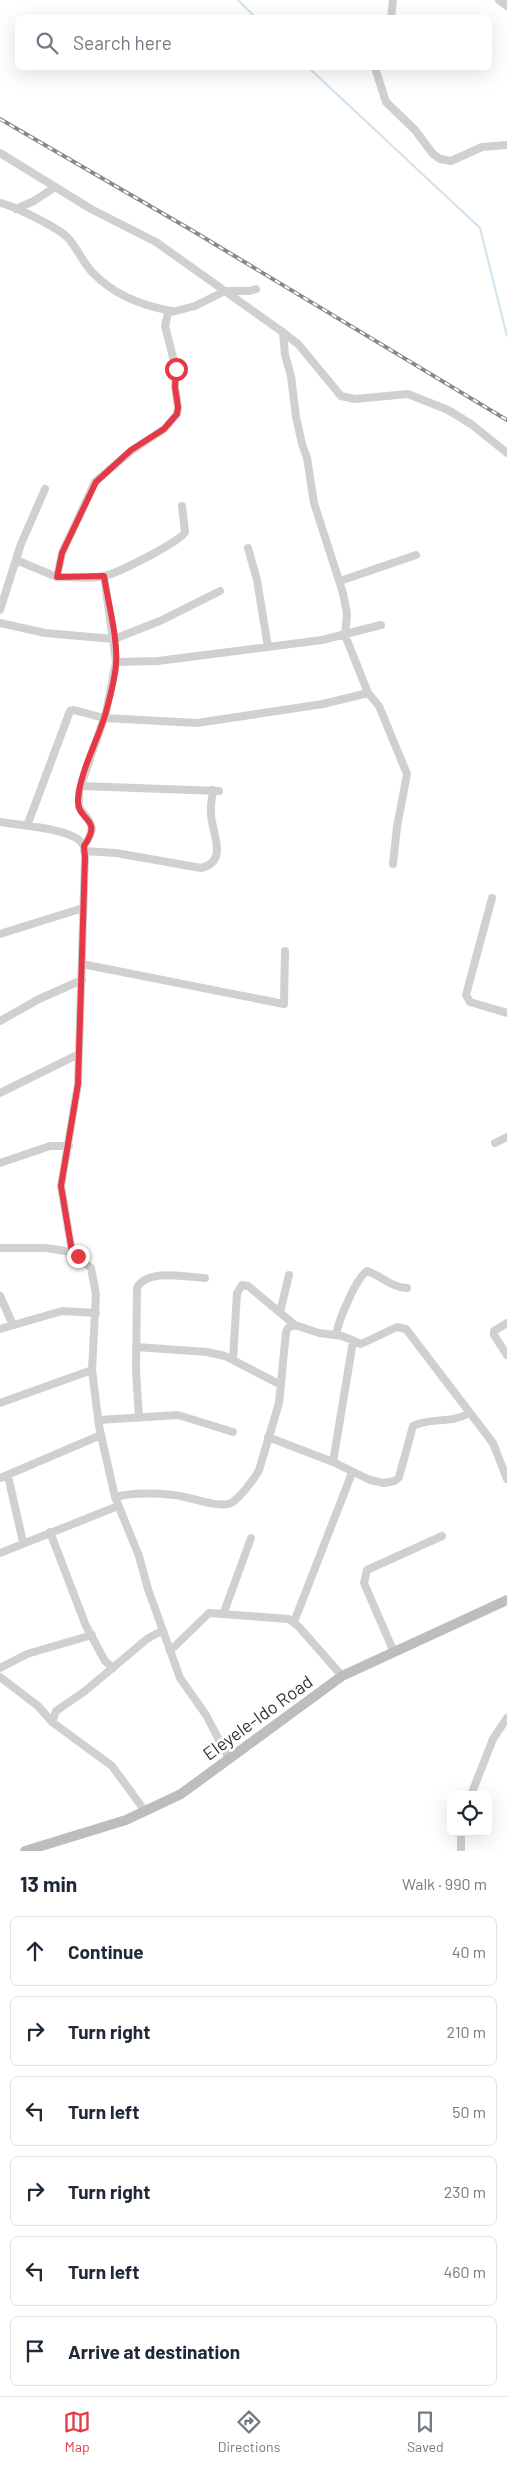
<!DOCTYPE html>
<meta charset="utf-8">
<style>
body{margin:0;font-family:Barlow,sans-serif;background:#f6f6f7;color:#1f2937}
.controls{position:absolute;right:15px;bottom:15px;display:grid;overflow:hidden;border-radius:8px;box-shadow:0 5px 20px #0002}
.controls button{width:45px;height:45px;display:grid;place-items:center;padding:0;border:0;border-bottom:1px solid #e0e1e3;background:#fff;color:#1f2937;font:25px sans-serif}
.stop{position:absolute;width:15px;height:15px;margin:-11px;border:4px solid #e63946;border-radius:50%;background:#fff}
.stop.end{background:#e63946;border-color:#fff;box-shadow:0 1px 5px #0008}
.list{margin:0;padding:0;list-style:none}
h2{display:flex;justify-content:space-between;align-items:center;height:65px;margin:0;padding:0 20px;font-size:21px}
h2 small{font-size:16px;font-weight:400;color:#747a83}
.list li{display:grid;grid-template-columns:32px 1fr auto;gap:15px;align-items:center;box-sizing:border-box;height:70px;margin:0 10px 10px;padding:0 10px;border:1px solid #e0e1e3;border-radius:8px}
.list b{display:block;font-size:19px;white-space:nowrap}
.list em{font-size:16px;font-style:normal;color:#747a83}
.icon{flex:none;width:28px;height:28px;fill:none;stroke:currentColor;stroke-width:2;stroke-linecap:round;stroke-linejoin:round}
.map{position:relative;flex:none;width:507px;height:1851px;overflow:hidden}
.search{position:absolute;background:#fff;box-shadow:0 5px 20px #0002;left:15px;right:15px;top:15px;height:55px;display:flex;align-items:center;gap:12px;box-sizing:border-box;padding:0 18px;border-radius:8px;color:#747a83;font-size:19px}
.sheet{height:545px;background:#fff}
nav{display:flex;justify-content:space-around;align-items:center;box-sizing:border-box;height:70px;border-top:1px solid #e0e1e3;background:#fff;font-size:14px;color:#747a83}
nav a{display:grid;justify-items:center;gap:2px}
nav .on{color:#e63946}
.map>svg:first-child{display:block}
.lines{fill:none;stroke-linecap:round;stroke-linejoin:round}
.stream{stroke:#cfe2ee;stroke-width:2}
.minor{stroke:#d0d0d0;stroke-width:8}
.secondary{stroke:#bdbdbd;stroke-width:10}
.rail-casing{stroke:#888;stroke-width:4}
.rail{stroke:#fff;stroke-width:2;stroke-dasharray:5.5;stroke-linecap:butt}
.route{stroke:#e63946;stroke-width:6}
.labels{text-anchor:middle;stroke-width:5;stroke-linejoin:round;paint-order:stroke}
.street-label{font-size:18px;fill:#333;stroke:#fff}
</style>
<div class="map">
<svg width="507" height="1851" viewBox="0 0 507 1851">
<rect width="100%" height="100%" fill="#fff"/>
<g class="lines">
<path class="stream" d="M238,0L256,18
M309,68L480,228L507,336"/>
<path class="minor" d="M499,0L507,6
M391,18L393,0
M375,68L386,102L415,130L433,154L440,159L451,161L482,147L507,145
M0,153L91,209L156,242L281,331L298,344L341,396L355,399L408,394L448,410L471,424L507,453
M0,203C14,206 59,228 68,238C78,249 83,263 93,273C114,295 143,306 172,311
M16,209L34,201L55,187
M283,332L285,355L291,376L296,417L302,444L307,458L314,503L343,593L347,614L345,635L368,693L379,706L407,774L397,827L393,864
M182,506L185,532C182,541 116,574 104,576C89,579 72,577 57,577L62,553L95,482L131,451L164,429L177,414L178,407L175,387L176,369L165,326L168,313L195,306L225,291H250L256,289
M248,548L257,580L268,647
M16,560L57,577
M340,581L416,555
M0,610L21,544L45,489
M0,623L45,633L114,639L160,621L220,591
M116,662L158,661L322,640L381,625
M81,786L219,791
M0,822C18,825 69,828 81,842C85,846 85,852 85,857L78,1084L61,1186L72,1252
M27,826L70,711L74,710L104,718L197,723L323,704L368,693
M84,846C98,826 91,824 79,807V791L106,712L116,662L104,576
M84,851L116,853L201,868C229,861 212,834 211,814C210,806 212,798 213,790
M492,898L466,995L470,1002L507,1013
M0,934L83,908
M82,964L284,1004L285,951
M0,1021L39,999L82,980
M0,1093L79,1054
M495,1143L507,1137
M0,1163L50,1146H69
M0,1248H46L72,1252L91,1268L96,1294L92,1370L99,1426L115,1497L139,1556L148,1589L180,1678L206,1715L229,1759
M0,1296L13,1325
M280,1312L289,1275
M507,1323L494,1331V1335L507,1355
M0,1329L62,1311L96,1313
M336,1334C339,1320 356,1278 367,1271C382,1276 390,1287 407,1288
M136,1347L207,1352L225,1356L281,1385
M233,1360L237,1293L242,1285L248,1286L295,1325
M0,1403L92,1370
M139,1418L136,1370L137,1288C147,1268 186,1277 205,1278
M99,1420L178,1415L233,1432
M268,1437L333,1462L370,1480L384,1483L395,1481L399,1477L413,1426C430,1417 452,1424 469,1413
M333,1462L353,1341
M8,1476L23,1542
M0,1478L101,1435
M115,1497C134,1492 154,1493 174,1495C188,1496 219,1509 231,1503C239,1499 255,1478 259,1470L279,1403L286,1332L288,1328L295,1325L319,1333L342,1336L361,1344L397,1327L406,1329L493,1443L507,1479
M50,1532L86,1626L105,1661L113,1668
M0,1553L118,1506
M224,1612L251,1538
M294,1622L352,1473
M393,1650L364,1583L367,1570L442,1536
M170,1651L209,1613L289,1619L299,1627L342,1676
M0,1668L27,1654L92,1635
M0,1677L38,1706L52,1722
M471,1795L493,1739L507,1718
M145,1811L112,1766L52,1722L56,1711L85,1691L147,1639L163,1630
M461,1851V1832"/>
<path class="secondary" d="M25,1851L126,1820L181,1794L342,1676L507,1600"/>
<defs>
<path id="rail" d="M0,119L193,231L507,420"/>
</defs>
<use href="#rail" class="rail-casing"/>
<use href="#rail" class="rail"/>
</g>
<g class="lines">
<path class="route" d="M78,1256L72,1252L61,1186L78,1084L85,857L84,846C104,817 77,822 78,800C80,770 98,741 106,712C110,697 115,680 116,664C118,638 108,602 104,576L57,577L62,553L96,482L131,450L164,429L177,414L178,407L175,387L176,369"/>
</g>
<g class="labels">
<g class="street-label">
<text transform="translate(258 1718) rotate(-36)" y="6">Eleyele-Ido Road</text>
</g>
</g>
</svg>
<div class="controls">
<button><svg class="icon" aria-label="locate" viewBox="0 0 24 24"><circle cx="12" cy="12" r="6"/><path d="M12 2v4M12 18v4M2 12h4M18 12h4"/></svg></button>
</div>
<div class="stop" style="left:176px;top:369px"></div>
<div class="stop end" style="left:78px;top:1256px"></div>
<div class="search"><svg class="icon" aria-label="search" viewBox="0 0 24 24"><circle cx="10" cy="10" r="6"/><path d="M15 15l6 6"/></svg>Search here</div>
</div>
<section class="sheet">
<h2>13 min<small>Walk · 990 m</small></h2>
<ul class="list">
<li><svg class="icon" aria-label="ahead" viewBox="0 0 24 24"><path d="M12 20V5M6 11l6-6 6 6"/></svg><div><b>Continue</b></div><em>40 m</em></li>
<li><svg class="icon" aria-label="right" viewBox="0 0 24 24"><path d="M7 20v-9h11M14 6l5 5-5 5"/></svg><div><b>Turn right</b></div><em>210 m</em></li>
<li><svg class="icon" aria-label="left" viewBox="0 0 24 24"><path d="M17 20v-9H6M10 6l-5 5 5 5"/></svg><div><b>Turn left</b></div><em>50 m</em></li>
<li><svg class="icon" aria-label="right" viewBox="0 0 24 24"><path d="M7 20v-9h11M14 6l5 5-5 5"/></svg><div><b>Turn right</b></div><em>230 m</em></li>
<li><svg class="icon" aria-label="left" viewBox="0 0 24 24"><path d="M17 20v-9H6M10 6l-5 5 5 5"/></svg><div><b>Turn left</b></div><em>460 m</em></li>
<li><svg class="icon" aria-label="arrive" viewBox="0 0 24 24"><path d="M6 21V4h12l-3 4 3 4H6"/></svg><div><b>Arrive at destination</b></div></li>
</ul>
</section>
<nav>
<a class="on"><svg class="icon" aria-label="map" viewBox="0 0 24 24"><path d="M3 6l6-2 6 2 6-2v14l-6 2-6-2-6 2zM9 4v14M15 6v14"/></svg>Map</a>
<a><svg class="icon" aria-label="directions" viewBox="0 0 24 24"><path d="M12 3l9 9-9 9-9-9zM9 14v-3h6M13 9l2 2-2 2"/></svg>Directions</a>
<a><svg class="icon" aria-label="saved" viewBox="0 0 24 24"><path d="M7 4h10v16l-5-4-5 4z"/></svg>Saved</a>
</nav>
